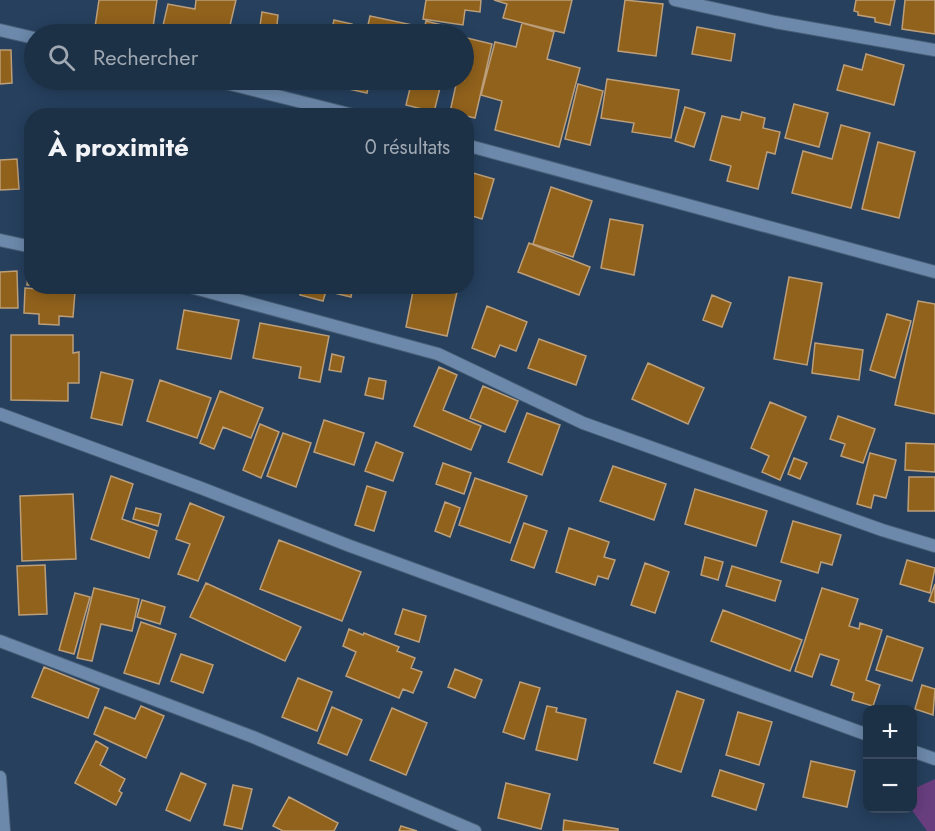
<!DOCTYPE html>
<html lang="fr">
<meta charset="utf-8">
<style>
body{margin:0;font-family:Jost,sans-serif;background:#25384d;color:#f1f3f6}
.controls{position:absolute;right:18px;bottom:18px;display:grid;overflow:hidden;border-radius:12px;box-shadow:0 3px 15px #0003}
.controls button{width:54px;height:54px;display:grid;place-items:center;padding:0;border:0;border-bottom:2px solid #3a4b5f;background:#1c3046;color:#f1f3f6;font:30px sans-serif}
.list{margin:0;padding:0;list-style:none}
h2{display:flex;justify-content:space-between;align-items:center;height:78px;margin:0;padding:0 24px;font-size:26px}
h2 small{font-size:20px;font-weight:400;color:#a0a9b3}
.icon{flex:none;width:33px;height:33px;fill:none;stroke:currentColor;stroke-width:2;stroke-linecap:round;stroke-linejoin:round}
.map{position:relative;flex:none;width:935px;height:831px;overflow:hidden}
.search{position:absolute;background:#1c3046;box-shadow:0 3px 15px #0003;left:24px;top:24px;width:450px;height:66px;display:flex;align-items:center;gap:15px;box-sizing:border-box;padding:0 21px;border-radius:33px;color:#a0a9b3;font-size:22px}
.panel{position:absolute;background:#1c3046;box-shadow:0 3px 15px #0003;left:24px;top:108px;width:450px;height:186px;border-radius:24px}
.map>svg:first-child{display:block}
.green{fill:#683e7f}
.building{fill:#91621c;stroke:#bc9f7a;stroke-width:1.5}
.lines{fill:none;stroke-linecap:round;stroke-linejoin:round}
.minor-casing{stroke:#475e76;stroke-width:14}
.tertiary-casing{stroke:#475e76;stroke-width:14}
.minor{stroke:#6c89ab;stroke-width:12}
.tertiary{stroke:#6c89ab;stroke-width:12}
</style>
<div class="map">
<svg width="935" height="831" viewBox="0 0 935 831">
<rect width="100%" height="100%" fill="#26405e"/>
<path class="green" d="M935,779V831H927L911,809L912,808L913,789Z"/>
<path class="building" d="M99,0H157L152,34H94Z
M196,0H236L228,34H161L168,4L195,9Z
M426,0H481L480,12L465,10L463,25L423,19Z
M494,0H572L564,33L503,18L507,4Z
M625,0L663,4L656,56L618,51Z
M856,0H895L890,25L875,22V18L858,15V12L854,11Z
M905,0H935V34L902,29Z
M262,12L278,15L276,34L259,33Z
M370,16L422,27L420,34H366Z
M334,20L352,24L350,34H331Z
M426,21L454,28L452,34H423Z
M522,23L554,32L547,59L580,68L559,147L495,130L502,101L481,95L495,42L516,47Z
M697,27L735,34L731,61L692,54Z
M467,38L492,44L475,118L450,112L457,80H464V54Z
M0,50H11L12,83L0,84Z
M866,54L904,65L894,105L837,90L844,65L862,70Z
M607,79L679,90L671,138L632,132L634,123L601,118Z
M314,80H340L339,88L314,83Z
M345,80H388L386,86L369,82L367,93L344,88Z
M412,80H442L434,112L406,105Z
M578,84L603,91L590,145L565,139Z
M794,104L828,113L819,147L785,138Z
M685,107L705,113L694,147L675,141Z
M219,109L238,113V116H218Z
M263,111L278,114V116H262Z
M742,112L765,118L763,128L780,132L775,154L767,152L758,189L727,181L731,166L710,160L722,116L740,120Z
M841,125L870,133L851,208L792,193L803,151L832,159Z
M878,142L915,152L899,218L862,209Z
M17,159L19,189L0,190V160Z
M466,171L494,179L482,219L466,214Z
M551,187L592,201L573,257L533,244Z
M610,219L643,225L634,275L601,268Z
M529,243L590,267L579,295L518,272Z
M30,257H32V285H27Z
M17,271L18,308H0V272Z
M789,277L822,283L807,365L774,359Z
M264,286H283L282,291Z
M302,286H353L351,297L326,291L323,301L300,295Z
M414,286H431L457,292L447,336L406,327Z
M25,288L75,292L73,317L59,316V325L39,324V314L24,313Z
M712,295L731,303L722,327L703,320Z
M918,301L935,304V414L895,405Z
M487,306L527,322L516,351L500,345L495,357L472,348Z
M184,310L239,320L231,359L177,349Z
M887,314L911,321L895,378L870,370Z
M260,323L329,336L320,382L299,378L301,367L253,358Z
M11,335H73V353L79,352V383H68V401L11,400Z
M539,339L586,356L576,385L528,368Z
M815,343L863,350L859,380L812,373Z
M332,354L344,357L341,372L329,370Z
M648,363L704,388L688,424L632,399Z
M439,367L457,375L443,410L481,426L471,450L414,426Z
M101,372L133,380L122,425L91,418Z
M369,378L386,381L383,399L365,395Z
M160,380L211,398L197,438L147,421Z
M483,386L518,401L505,432L470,418Z
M220,391L263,408L251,438L223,427L214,449L200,443Z
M770,402L806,417L780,480L762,472L769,456L751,448Z
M527,413L560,425L542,475L508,462Z
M838,416L875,429L863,463L841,456L845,444L830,439Z
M324,420L364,433L354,465L314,452Z
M260,424L279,432L261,478L243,470Z
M283,433L311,443L296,487L267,476Z
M376,442L403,453L393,481L365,471Z
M906,443L935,444V472L905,470Z
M870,453L896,460L886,498L874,495L871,508L857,504Z
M794,458L807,463L800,479L788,474Z
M443,463L471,473L464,494L436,484Z
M613,466L666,484L654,520L600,501Z
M111,476L133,484L122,519L157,531L149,558L91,539Z
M909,477H935V511H908Z
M475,478L527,496L510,543L459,525Z
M367,486L386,492L374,531L355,525Z
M695,489L767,511L756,546L685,524Z
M73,494L76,559L22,561L20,496Z
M445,502L460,508L450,537L435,531Z
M190,503L224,517L198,581L178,574L190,544L176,539Z
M136,508L161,514L158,526L133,519Z
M793,521L841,535L832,565L821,562L818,573L781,562Z
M524,523L547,531L534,568L511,560Z
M569,528L609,542L604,557L615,560L608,579L598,576L595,585L556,572Z
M279,540L361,572L342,621L260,589Z
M705,557L723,562L718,580L701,575Z
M907,560L935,568L930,593L900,584Z
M645,563L669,572L655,613L631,605Z
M45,565L47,614L19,615L17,566Z
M732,566L781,581L775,601L726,586Z
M206,583L301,627L285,661L190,617Z
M935,584V603L929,601Z
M94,588L139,599L132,631L101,624L92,661L77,658Z
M822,588L858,599L849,626L859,629L860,623L882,630L866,680L880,685L873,706L852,700L854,693L831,685L839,660L820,654L812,677L795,671Z
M75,593L90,597L74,654L59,650Z
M142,600L165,607L160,624L137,617Z
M403,609L426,616L419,642L395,634Z
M723,610L802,640L790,671L711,641Z
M141,622L176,634L159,684L124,673Z
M349,629L363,635L364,633L399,647L397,651L415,658L411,668L422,672L413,693L403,689L399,698L346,676L356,652L343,646Z
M887,636L923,648L912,681L876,670Z
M181,654L213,665L203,693L171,681Z
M44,667L99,689L88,718L32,697Z
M455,669L482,680L475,698L448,687Z
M298,678L332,692L317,731L282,717Z
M520,682L540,688L524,739L503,732Z
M922,685L935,689L933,715L915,709Z
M677,691L704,700L681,772L654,763Z
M141,706L164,716L146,758L94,734L105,707L135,719Z
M547,706L557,708L556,712L586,719L577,760L536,750Z
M332,707L362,720L347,755L318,743Z
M392,708L427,723L406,775L370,760Z
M738,712L772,722L759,765L726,755Z
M96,741L108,748L100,765L125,779L119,791L122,793L116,805L75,783Z
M811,761L855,771L847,807L803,797Z
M720,770L764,784L756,810L712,796Z
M181,773L206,784L190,821L166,810Z
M506,783L550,794L541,829L498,818Z
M233,785L252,789L242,829L224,825Z
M289,797L338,823L334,831H283L273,826Z
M564,820L618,829V831H563Z
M401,826L417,831H399Z"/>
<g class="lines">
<defs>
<path id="minor" d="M675,0L775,22L935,50
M0,30L34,38
M214,80L357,116
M466,145L935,272
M0,240L32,247
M187,286L438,354L583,423L882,530L935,546
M0,414L201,488L350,546L868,735
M0,641L253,737L475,831
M912,751L935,759"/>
<path id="tertiary" d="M0,777L4,831"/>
</defs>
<use href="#minor" class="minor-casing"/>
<use href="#tertiary" class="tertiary-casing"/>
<use href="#minor" class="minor"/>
<use href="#tertiary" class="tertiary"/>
</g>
</svg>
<div class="controls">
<button>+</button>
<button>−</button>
</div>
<div class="search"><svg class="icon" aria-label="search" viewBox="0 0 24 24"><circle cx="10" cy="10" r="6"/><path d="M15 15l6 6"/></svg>Rechercher</div>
<section class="panel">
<h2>À proximité<small>0 résultats</small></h2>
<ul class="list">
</ul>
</section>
</div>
